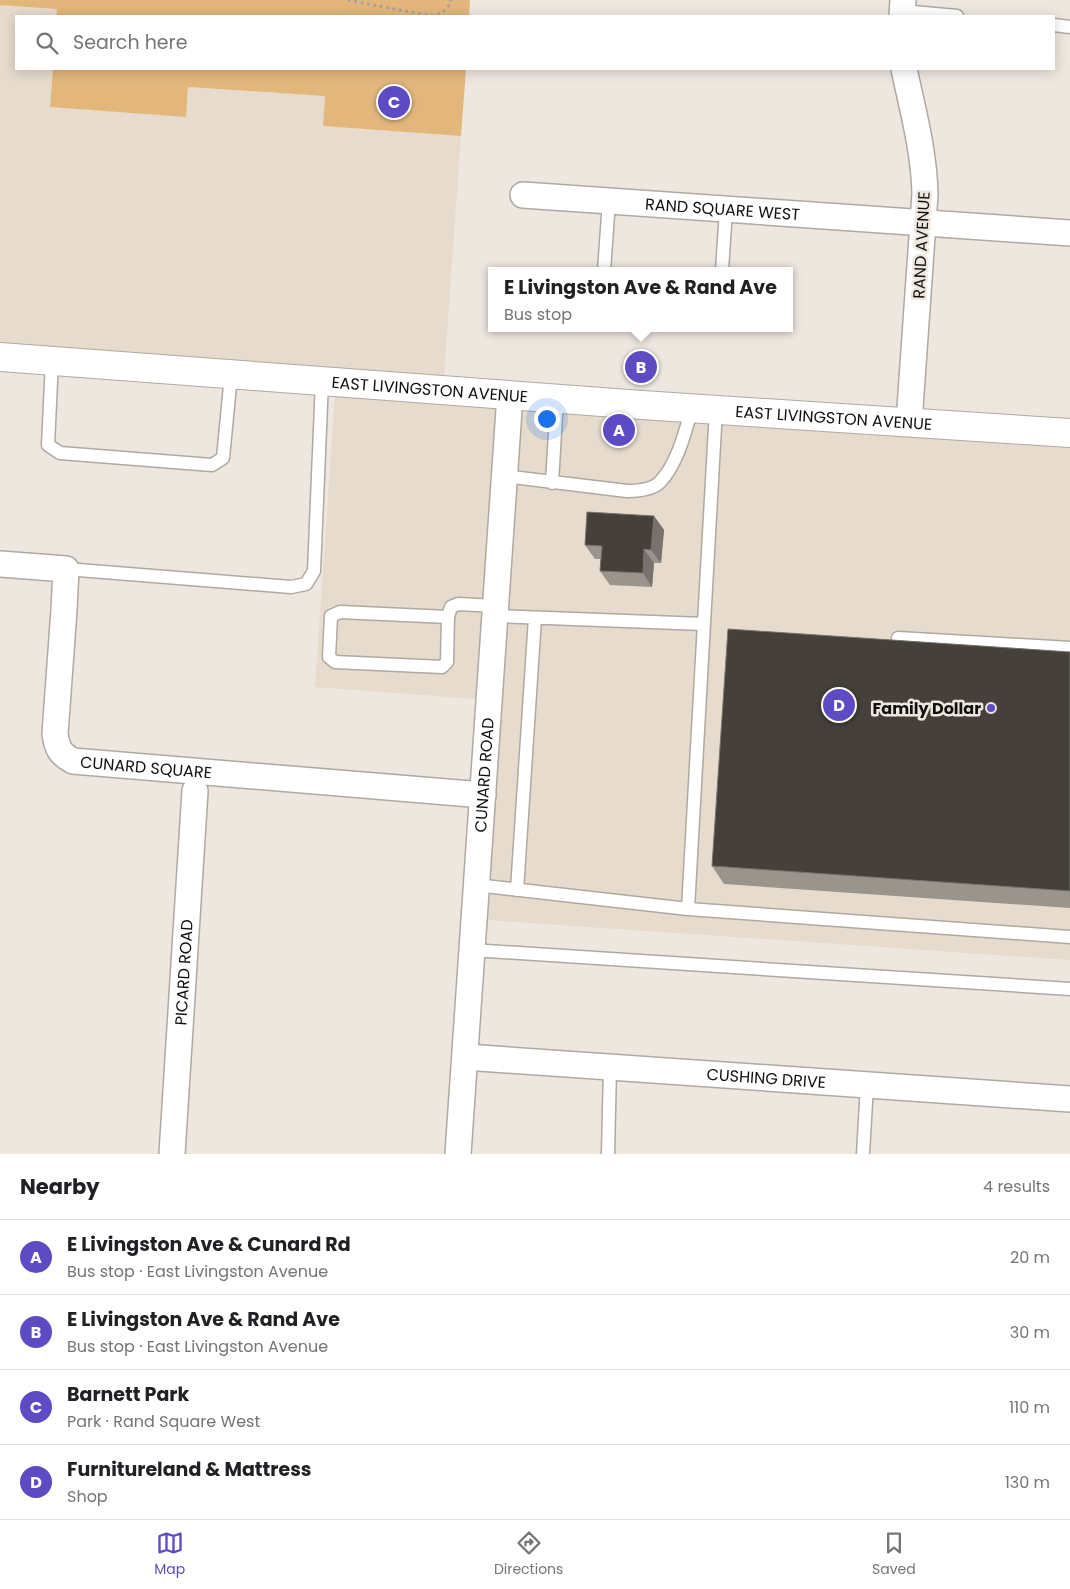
<!DOCTYPE html>
<meta charset="utf-8">
<style>
body{margin:0;font-family:Poppins,sans-serif;background:#f6f6f6;color:#202124}
.you{position:absolute;left:546px;top:418px;width:18px;height:18px;margin:-12px;border:4px solid #fff;border-radius:50%;background:#1a73e8;box-shadow:0 0 0 8px #1a73e833}
.badge{display:grid;place-items:center;width:32px;height:32px;border-radius:50%;background:#5d4bc3;color:#fff;font-size:16px;font-weight:700}
.pin{position:absolute;translate:-50% -50%;border:2px solid #fff;box-shadow:0 1px 5px #0006}
.popup{position:absolute;left:488px;top:267px;width:305px;height:65px;box-sizing:border-box;display:grid;place-content:center;border-radius:0px;background:#fff;filter:drop-shadow(0 1px 4px #0005);font-size:16px;white-space:nowrap;color:#757577}
.popup b{font-size:19px;color:#202124}
.popup::after{content:'';position:absolute;left:50%;top:100%;margin-left:-10px;border:10px solid transparent;border-top-color:#fff}
.list{margin:0;padding:0;list-style:none}
h2{display:flex;justify-content:space-between;align-items:center;height:65px;margin:0;padding:0 20px;font-size:21px}
h2 small{font-size:16px;font-weight:400;color:#757577}
.list li{display:grid;grid-template-columns:32px 1fr auto;gap:15px;align-items:center;box-sizing:border-box;height:75px;padding:0 20px;border-top:1px solid #e0e0e0}
.list b{display:block;font-size:19px;white-space:nowrap}
.list p{margin:0;font-size:16px;white-space:nowrap;color:#757577}
.list em{font-size:16px;font-style:normal;color:#757577}
.icon{flex:none;width:28px;height:28px;fill:none;stroke:currentColor;stroke-width:2;stroke-linecap:round;stroke-linejoin:round}
.map{position:relative;flex:none;width:1070px;height:1154px;overflow:hidden}
.search{position:absolute;background:#fff;box-shadow:0 2px 12px #0003;left:15px;right:15px;top:15px;height:55px;display:flex;align-items:center;gap:12px;box-sizing:border-box;padding:0 18px;border-radius:0px;color:#757577;font-size:19px}
.sheet{height:365px;background:#fff}
nav{display:flex;justify-content:space-around;align-items:center;box-sizing:border-box;height:70px;border-top:1px solid #e0e0e0;background:#fff;font-size:14px;color:#757577}
nav a{display:grid;justify-items:center;gap:2px}
nav .on{color:#5d4bc3}
.map>svg:first-child{display:block}
.built{fill:#e6dbcd}
.green{fill:#e3b77c}
.lines{fill:none;stroke-linecap:round;stroke-linejoin:round}
.lane-casing{stroke:#afa9a2;stroke-width:15}
.street-casing{stroke:#afa9a2;stroke-width:28}
.secondary-casing{stroke:#afa9a2;stroke-width:30}
.path{stroke:#a5a09a;stroke-width:3;stroke-dasharray:2.5 4;stroke-linecap:butt}
.lane{stroke:#fff;stroke-width:12}
.street{stroke:#fff;stroke-width:25}
.secondary{stroke:#fff;stroke-width:28}
.wall{fill:#99948c}
.shaded-wall{fill:#77726c}
.building{fill:#45403a;stroke:#77726c}
.poi-dot{fill:#5d4bc3;stroke:#ede7df;stroke-width:2}
.labels{text-anchor:middle;stroke-width:5;stroke-linejoin:round;paint-order:stroke}
.street-label{font-size:16px;fill:#12100e;stroke:#ede7df}
.poi-label{font-size:16px;font-weight:bold;fill:#12100e;stroke:#ede7df;text-anchor:end}
</style>
<div class="map">
<svg width="1070" height="1154" viewBox="0 0 1070 1154">
<rect width="100%" height="100%" fill="#ede7df"/>
<path class="built" d="M0,5L57,9L56,16H16V69H53L50,107L186,116L188,87L325,96L324,126L461,136L443,389L1070,432V960L473,919L489,700L315,687L336,380L0,353Z"/>
<path class="green" d="M0,0H470L469,16H56L57,9L0,5Z
M53,69H466L461,136L323,126L325,96L188,87L186,117L50,107Z"/>
<g class="lines">
<defs>
<path id="lane" d="M902,11L957,16
M1054,25L1070,27
M604,271L609,201
M722,271L726,209
M52,361L48,445L60,453L212,465L223,458L231,375
M504,476L627,491C638,491 652,490 660,482C678,463 685,432 692,408
M552,483L557,398
M66,569L291,587L306,584L314,571L322,381
M495,616L704,624
M448,617L340,612L331,616L329,657L335,662L442,667L447,662L448,617L451,607L458,604L495,606
M898,638L1070,648
M476,885L688,909L1070,937
M517,890L535,618
M688,909L716,409
M472,950L1070,989
M608,1154L610,1067
M863,1154L867,1085"/>
<g id="street">
<path d="M902,16L903,0"/>
<path d="M904,69C913,111 924,151 925,194L909,422"/>
<path id="s1" d="M523,195L1070,233"/>
<path id="s2" d="M0,564L66,569L64,610L55,734C57,748 60,754 73,761L483,795"/>
<path id="s3" d="M465,1057L1070,1099"/>
<path id="s4" d="M172,1154L195,791"/>
<path id="s5" d="M458,1154L510,395"/>
</g>
<g id="secondary">
<path id="s6" d="M0,357L642,405L1070,433"/>
</g>
</defs>
<use href="#lane" class="lane-casing"/>
<use href="#street" class="street-casing"/>
<use href="#secondary" class="secondary-casing"/>
<path class="path" d="M348,0L431,16C443,13 447,11 451,0"/>
<use href="#lane" class="lane"/>
<use href="#street" class="street"/>
<use href="#secondary" class="secondary"/>
</g>
<path class="wall" d="M654,516L664,530L661,563H654L652,587L610,585L600,571L601,559H595L585,545Z
M1070,652V908L724,884L712,866Z"/>
<path class="shaded-wall" d="M654,516L664,530L661,563L651,550Z
M644,549L654,563L652,587L643,573Z"/>
<path class="building" d="M587,512L654,516L651,550L644,549L643,573L600,571L602,546L585,545Z
M728,629L1070,652V891L712,866Z"/>
<circle class="poi-dot" cx="991" cy="708" r="5"/>
<g class="labels">
<g class="street-label">
<text dy="6" stroke="none"><textPath href="#s1" startOffset="200">RAND SQUARE WEST</textPath></text>
<text transform="translate(921 245) rotate(-87)" y="6">RAND AVENUE</text>
<text dy="6" stroke="none"><textPath href="#s6" startOffset="431">EAST LIVINGSTON AVENUE</textPath></text>
<text dy="6" stroke="none"><textPath href="#s6" startOffset="836">EAST LIVINGSTON AVENUE</textPath></text>
<text dy="6" stroke="none"><textPath href="#s2" startOffset="339">CUNARD SQUARE</textPath></text>
<text dy="6" stroke="none"><textPath href="#s5" startOffset="380">CUNARD ROAD</textPath></text>
<text dy="6" stroke="none"><textPath href="#s4" startOffset="182">PICARD ROAD</textPath></text>
<text dy="6" stroke="none"><textPath href="#s3" startOffset="302">CUSHING DRIVE</textPath></text>
</g>
<g class="poi-label">
<text x="981" y="714">Family Dollar</text>
</g>
</g>
</svg>
<div class="you"></div>
<div class="pin badge" style="left:619px;top:430px">A</div>
<div class="pin badge" style="left:641px;top:367px">B</div>
<div class="popup"><b>E Livingston Ave &amp; Rand Ave</b>Bus stop</div>
<div class="pin badge" style="left:394px;top:102px">C</div>
<div class="pin badge" style="left:839px;top:705px">D</div>
<div class="search"><svg class="icon" aria-label="search" viewBox="0 0 24 24"><circle cx="10" cy="10" r="6"/><path d="M15 15l6 6"/></svg>Search here</div>
</div>
<section class="sheet">
<h2>Nearby<small>4 results</small></h2>
<ul class="list">
<li><span class="badge">A</span><div><b>E Livingston Ave &amp; Cunard Rd</b><p>Bus stop · East Livingston Avenue</p></div><em>20 m</em></li>
<li><span class="badge">B</span><div><b>E Livingston Ave &amp; Rand Ave</b><p>Bus stop · East Livingston Avenue</p></div><em>30 m</em></li>
<li><span class="badge">C</span><div><b>Barnett Park</b><p>Park · Rand Square West</p></div><em>110 m</em></li>
<li><span class="badge">D</span><div><b>Furnitureland &amp; Mattress</b><p>Shop</p></div><em>130 m</em></li>
</ul>
</section>
<nav>
<a class="on"><svg class="icon" aria-label="map" viewBox="0 0 24 24"><path d="M3 6l6-2 6 2 6-2v14l-6 2-6-2-6 2zM9 4v14M15 6v14"/></svg>Map</a>
<a><svg class="icon" aria-label="directions" viewBox="0 0 24 24"><path d="M12 3l9 9-9 9-9-9zM9 14v-3h6M13 9l2 2-2 2"/></svg>Directions</a>
<a><svg class="icon" aria-label="saved" viewBox="0 0 24 24"><path d="M7 4h10v16l-5-4-5 4z"/></svg>Saved</a>
</nav>
